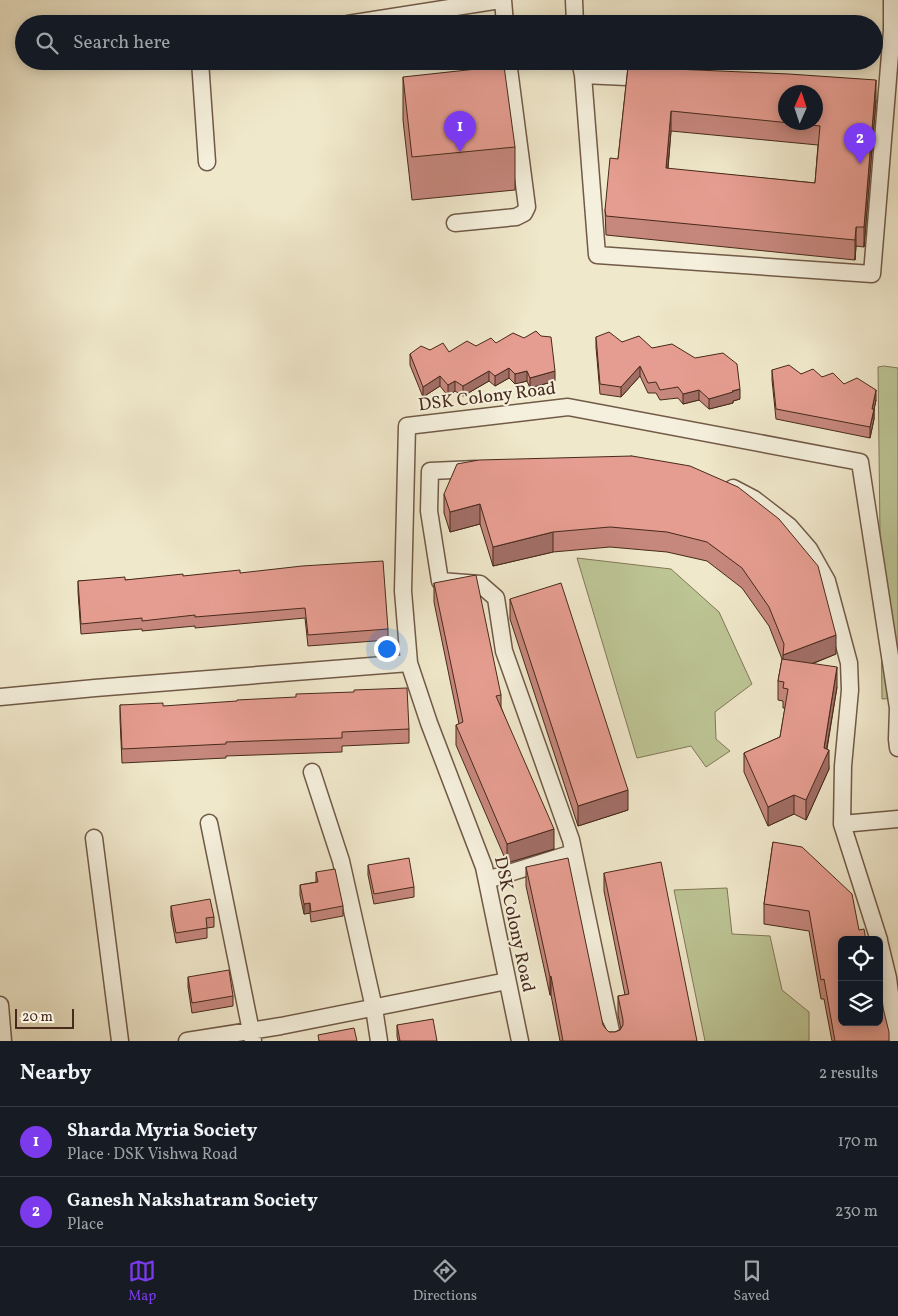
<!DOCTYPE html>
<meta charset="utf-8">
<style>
body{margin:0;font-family:Vollkorn,serif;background:#20242c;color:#f1f3f6}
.controls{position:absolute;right:15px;bottom:15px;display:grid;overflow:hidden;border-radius:8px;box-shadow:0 2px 12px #0003}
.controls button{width:45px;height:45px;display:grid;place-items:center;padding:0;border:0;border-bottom:1px solid #363941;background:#171b24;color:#f1f3f6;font:25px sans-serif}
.compass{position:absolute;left:778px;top:85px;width:45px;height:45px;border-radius:50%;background:#171b24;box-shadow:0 2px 12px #0003;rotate:3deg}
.scale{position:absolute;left:15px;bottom:12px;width:59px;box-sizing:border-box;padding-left:5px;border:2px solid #472a1b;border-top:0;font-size:14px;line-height:18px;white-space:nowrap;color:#472a1b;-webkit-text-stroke:4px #f5f0dd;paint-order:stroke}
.you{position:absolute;left:386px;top:648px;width:18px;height:18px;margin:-12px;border:4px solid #fff;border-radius:50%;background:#1a73e8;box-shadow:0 0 0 8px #1a73e833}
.badge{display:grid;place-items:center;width:32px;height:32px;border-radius:50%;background:#7c3aed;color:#fff;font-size:16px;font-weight:700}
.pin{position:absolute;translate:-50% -41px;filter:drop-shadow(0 1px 2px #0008)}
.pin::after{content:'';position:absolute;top:26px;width:18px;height:15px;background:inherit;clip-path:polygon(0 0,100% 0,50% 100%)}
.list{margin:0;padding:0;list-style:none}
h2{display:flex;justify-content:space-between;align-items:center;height:65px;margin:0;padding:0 20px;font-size:21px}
h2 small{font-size:16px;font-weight:400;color:#9ea1a6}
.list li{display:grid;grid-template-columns:32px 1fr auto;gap:15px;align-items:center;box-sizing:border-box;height:70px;padding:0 20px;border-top:1px solid #363941}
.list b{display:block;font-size:19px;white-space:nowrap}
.list p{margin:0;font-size:16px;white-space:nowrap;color:#9ea1a6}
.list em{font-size:16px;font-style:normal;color:#9ea1a6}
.icon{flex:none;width:28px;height:28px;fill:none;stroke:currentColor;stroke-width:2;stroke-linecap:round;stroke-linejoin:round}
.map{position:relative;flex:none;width:898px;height:1041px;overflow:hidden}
.search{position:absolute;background:#171b24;box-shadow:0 2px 12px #0003;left:15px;right:15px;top:15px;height:55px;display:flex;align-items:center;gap:12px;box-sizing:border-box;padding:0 18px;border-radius:28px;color:#9ea1a6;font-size:19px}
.sheet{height:205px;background:#171b24}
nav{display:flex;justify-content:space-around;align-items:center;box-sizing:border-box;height:70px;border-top:1px solid #363941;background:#171b24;font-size:14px;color:#9ea1a6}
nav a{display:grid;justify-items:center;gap:2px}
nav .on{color:#7c3aed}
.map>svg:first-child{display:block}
.green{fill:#bdc595;stroke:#827858}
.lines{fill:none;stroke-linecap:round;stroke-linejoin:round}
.minor-casing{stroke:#715a47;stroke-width:19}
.minor{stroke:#f5f0dd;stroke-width:16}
.wall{fill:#c6877d;stroke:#472a1b;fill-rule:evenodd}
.shaded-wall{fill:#a16e66;stroke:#472a1b}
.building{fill:#e69d91;stroke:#472a1b;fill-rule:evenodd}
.labels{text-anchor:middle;stroke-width:4;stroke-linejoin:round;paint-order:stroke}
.street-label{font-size:18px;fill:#472a1b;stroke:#f5f0dd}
</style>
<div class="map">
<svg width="898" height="1041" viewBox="0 0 898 1041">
<rect width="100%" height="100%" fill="#f0e8cb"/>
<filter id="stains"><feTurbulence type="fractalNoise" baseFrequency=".004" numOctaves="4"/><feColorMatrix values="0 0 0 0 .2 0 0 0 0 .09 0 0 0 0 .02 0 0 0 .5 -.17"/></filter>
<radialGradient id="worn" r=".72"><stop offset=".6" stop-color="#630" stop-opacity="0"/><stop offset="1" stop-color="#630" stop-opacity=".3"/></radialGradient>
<path class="green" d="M884,366L898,368V698L882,699L878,367Z
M577,558L671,569L719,612L752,684L715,712L716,739L730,751L706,767L691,746L637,758Z
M727,888L732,934L770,936L782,990L809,1012V1041H705L674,890Z"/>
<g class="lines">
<defs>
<path id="minor" d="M503,0L505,24
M574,0L575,24
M348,24L500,0
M200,61L207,162
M580,61L583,75L597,255L872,274L892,30V0
M583,75L648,78
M455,223L516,217L524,213L527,207L508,61
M476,469L430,471L429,511L440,581L480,584L496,598L504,651L571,840L613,1041
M733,488L754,499L789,526L809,549L827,581L849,663L850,690L843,766L842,824L879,940
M0,697L95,688L409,663
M312,772L341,861L374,1008L379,1041
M209,823L253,1041
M842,824L898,819
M94,838L120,1041
M487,880L573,853
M879,941L888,978L896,1041
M0,1005L3,1041
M187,1041L281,1026L507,981
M520,1041L484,867L429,723L409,663L403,591L407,426L568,407L860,462L898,708L897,739L898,748"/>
</defs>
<use href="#minor" class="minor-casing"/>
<use href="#minor" class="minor"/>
</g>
<path class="wall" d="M628,67L876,100L864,247L856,246L855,260L606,235L605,210L618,159ZM671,131L818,145L815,183L668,169Z
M403,77L515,147V190L412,200L403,120Z
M596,337L652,348L740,399L733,401V403L709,409L699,400L683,404L678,398L660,400L656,393H648L640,376L621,397L600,394L596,347Z
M476,346L555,381L530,388L527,381L515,384L509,378L495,386L489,381L463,396L455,391L448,396L440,386L423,397L410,365V354L430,350L449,352Z
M772,370L822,377L844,384L876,400L874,409V419L870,438L776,419L772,380Z
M632,456L836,654L812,664L837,687L827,749L829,769L806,820L794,814L768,826L744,772V753L780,737L785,708H783V701L778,700V681L782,659L769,626L742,588L707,561L667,552L610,547L553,552L493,566L480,524L450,532L444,513V494Z
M240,573L388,629V640L308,646L305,618L195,628V626L142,631V629L81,634L78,592V581L125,580Z
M434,583L501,695V707L554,849L507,863L456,745V725L459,724L434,602Z
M510,599L628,810L578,826L510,619Z
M120,705L409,729V743L342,746V752L226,756V758L122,763L120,719Z
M773,842L859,930L866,940L889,1041H832L824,999H821L809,931L764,924V904Z
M368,865L414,887V897L374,904L368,875Z
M526,867L606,1029L609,1032H615L621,1029L618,1015V996L625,995L604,891V873L697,1041H560L551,995H550L526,886Z
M316,872L343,906V916L311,922L310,913L304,914L300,895V885L316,882Z
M171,906L214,917V927L207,928V938L176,943L171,916Z
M188,977L233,996V1006L192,1013L188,987Z
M397,1025L437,1041H398L397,1036Z"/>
<path class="shaded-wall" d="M876,80V100L864,247V227Z
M671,111V131L666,188V168Z
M856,227V246L855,260V240Z
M640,366V376L621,397V387Z
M509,368V378L495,386V376Z
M489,371V381L463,396V386Z
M527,371V381L515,384V374Z
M555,371V381L530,388V378Z
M440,376V386L423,397V387Z
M455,381V391L448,396V385Z
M740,389V399L733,401V403L709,409V399Z
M699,390V400L683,404V394Z
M876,390V400L872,419V409Z
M874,409V419L870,438V427Z
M480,504V524L450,532V512Z
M553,532V552L493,566V547Z
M836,635V654L783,675V655Z
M837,667V687L825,758L829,750V769L806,820V800L824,748Z
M628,790V810L578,826V806Z
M794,795V814L768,826V807Z
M554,829V849L507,863V844Z
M310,903V913L304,914V904Z
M551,976V995H550V977Z"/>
<path class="building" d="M504,66L515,147L412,157L403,77Z
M628,67L789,74L876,80L864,227H856L855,240L606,216L605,210L610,158L618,159ZM786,92H816V122H786ZM671,111L820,126L815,183L666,168Z
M536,331L541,336L551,337L555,371L530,378L527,371L515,374L509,368L495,376L489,371L463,386L455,381L448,385L440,376L423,387L410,354L421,346L430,350L443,343L449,352L467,341L476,346L491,338L496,343L513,333L524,338Z
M609,332L622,342L639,336L652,348L672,344L695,358L723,353L737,364L740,389L732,391L733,392L709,399L699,390L683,394L678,387L660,390L656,382L648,383L640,366L621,387L600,384L596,337Z
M789,365L801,374L813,369L822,377L833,373L844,384L857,378L876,390L872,409H874L870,427L776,409L772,370Z
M632,456L690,466L738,487L779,519L818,566L836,635L783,655L784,644L769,607L742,568L707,542L667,532L610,527L553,532L493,547L480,504L450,512L444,494L457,464L479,460Z
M383,561L388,629L308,635L305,608L195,617V615L142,621V618L81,624L78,581L125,577V580L183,574V576L240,570V573L302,566Z
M476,575L501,695L496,696L554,829L507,844L456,725L463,722L434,583Z
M561,583L628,790L578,806L510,599Z
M782,659L837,667L824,748L829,750L806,800L794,795L768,807L744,753L780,737L788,689L783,688L784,682L778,681Z
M407,688L409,729L342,732V738L226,742V744L122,749L120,705L163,703V706L237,701V700L296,697V694L354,692V690Z
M773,842L802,847L852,894L859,930L864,929L866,940H842V1022H879V992L889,1032V1041H835L824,979L821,980L809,911L764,904Z
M409,858L414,887L374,894L368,865Z
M568,858L603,1025L606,1029L609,1032H615L620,1030L623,1025V1020L618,996L629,994L604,873L661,862L697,1041H563L551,976L550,977L526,867Z
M335,869L343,906L311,912L310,903L304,904L300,885L318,882L316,872Z
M210,899L214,917L206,918L207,928L176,933L171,906Z
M229,970L233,996L192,1003L188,977Z
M433,1019L437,1041H400L397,1025Z
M354,1028L357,1041H319L318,1035Z"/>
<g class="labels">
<g class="street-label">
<text transform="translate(487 396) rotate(-7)" y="6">DSK Colony Road</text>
<text transform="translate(515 924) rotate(78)" y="6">DSK Colony Road</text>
</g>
</g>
<rect width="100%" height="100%" filter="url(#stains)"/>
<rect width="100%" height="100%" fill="url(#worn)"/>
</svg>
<div class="controls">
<button><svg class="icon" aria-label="locate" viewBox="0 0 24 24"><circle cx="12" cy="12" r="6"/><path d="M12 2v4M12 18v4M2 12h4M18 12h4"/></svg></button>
<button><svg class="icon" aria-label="layers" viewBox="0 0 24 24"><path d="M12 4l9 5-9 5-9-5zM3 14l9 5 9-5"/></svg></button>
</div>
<svg class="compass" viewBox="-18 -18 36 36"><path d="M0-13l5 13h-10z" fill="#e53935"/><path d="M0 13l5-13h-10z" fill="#9ea1a6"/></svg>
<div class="scale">20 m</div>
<div class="you"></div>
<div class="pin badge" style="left:460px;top:152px">1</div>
<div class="pin badge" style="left:860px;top:164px">2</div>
<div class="search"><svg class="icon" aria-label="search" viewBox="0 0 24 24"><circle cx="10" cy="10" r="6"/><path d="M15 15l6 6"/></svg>Search here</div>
</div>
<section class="sheet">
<h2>Nearby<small>2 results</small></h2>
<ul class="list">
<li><span class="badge">1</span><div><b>Sharda Myria Society</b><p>Place · DSK Vishwa Road</p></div><em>170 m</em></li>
<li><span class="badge">2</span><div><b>Ganesh Nakshatram Society</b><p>Place</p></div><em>230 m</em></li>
</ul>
</section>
<nav>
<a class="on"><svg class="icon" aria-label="map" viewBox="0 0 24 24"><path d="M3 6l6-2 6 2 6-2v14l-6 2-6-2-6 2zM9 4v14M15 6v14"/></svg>Map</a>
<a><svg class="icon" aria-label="directions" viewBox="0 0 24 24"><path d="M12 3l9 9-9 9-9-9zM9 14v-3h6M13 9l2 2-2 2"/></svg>Directions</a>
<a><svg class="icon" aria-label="saved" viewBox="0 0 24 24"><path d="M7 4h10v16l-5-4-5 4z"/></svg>Saved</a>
</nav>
